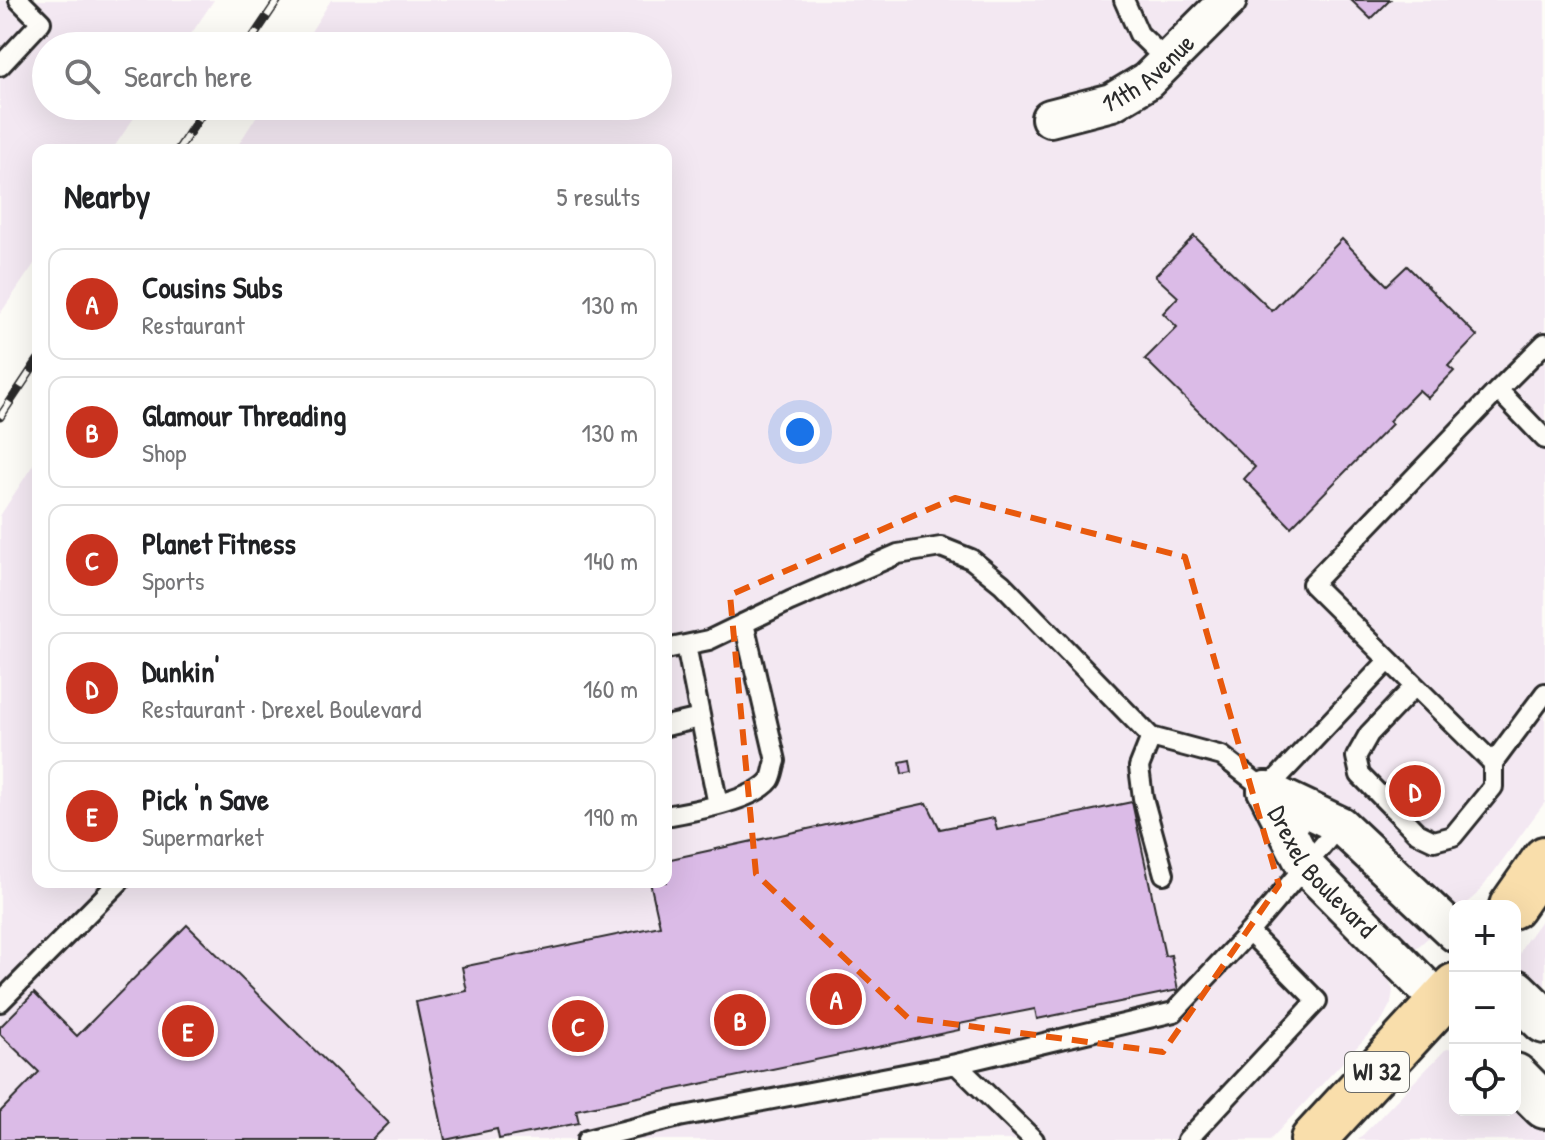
<!DOCTYPE html>
<meta charset="utf-8">
<style>
body{margin:0;font-family:"Patrick Hand",sans-serif;background:#f2f2f2;color:#202124}
.controls{position:absolute;right:24px;bottom:24px;display:grid;overflow:hidden;border-radius:16px;box-shadow:0 8px 32px #0002}
.controls button{width:72px;height:72px;display:grid;place-items:center;padding:0;border:0;border-bottom:2px solid #e0e0e0;background:#fff;color:#202124;font:40px sans-serif}
.you{position:absolute;left:800px;top:432px;width:28px;height:28px;margin:-20px;border:6px solid #fff;border-radius:50%;background:#1a73e8;box-shadow:0 0 0 12px #1a73e833}
.badge{display:grid;place-items:center;width:52px;height:52px;border-radius:50%;background:#c8321e;color:#fff;font-size:26px;font-weight:700}
.pin{position:absolute;translate:-50% -50%;border:4px solid #fff;box-shadow:0 2px 8px #0006}
.list{margin:0;padding:0;list-style:none}
h2{display:flex;justify-content:space-between;align-items:center;height:104px;margin:0;padding:0 32px;font-size:34px}
h2 small{font-size:26px;font-weight:400;color:#757577}
.list li{display:grid;grid-template-columns:52px 1fr auto;gap:24px;align-items:center;box-sizing:border-box;height:112px;margin:0 16px 16px;padding:0 16px;border:2px solid #e0e0e0;border-radius:16px}
.list b{display:block;font-size:30px;white-space:nowrap}
.list p{margin:0;font-size:26px;white-space:nowrap;color:#757577}
.list em{font-size:26px;font-style:normal;color:#757577}
.icon{flex:none;width:44px;height:44px;fill:none;stroke:currentColor;stroke-width:2;stroke-linecap:round;stroke-linejoin:round}
.map{position:relative;flex:none;width:1545px;height:1140px;overflow:hidden}
.search{position:absolute;background:#fff;box-shadow:0 8px 32px #0002;left:32px;top:32px;width:640px;height:88px;display:flex;align-items:center;gap:20px;box-sizing:border-box;padding:0 28px;border-radius:44px;color:#757577;font-size:30px}
.panel{position:absolute;background:#fff;box-shadow:0 8px 32px #0002;left:32px;top:144px;width:640px;height:744px;border-radius:16px}
.map>svg:first-child{display:block}
.built{fill:#f3e8f2}
.building{fill:#dbbbe7;stroke:#2b2b2b;stroke-width:2}
.lines{fill:none;stroke-linecap:round;stroke-linejoin:round}
.lane-casing{stroke:#2b2b2b;stroke-width:24}
.street-casing{stroke:#2b2b2b;stroke-width:42}
.secondary-casing{stroke:#2b2b2b;stroke-width:50}
.primary-casing{stroke:#2b2b2b;stroke-width:50}
.lane{stroke:#fdfcf7;stroke-width:18}
.street{stroke:#fdfcf7;stroke-width:36}
.secondary{stroke:#fdfcf7;stroke-width:44}
.primary{stroke:#f9deab;stroke-width:44}
.rail-casing{stroke:#2b2b2b;stroke-width:9}
.rail{stroke:#fdfcf7;stroke-width:6;stroke-dasharray:18;stroke-linecap:butt}
.marked{fill:none;stroke:#e8590c;stroke-width:6;stroke-dasharray:16 10;stroke-linejoin:round}
.labels{text-anchor:middle;stroke-width:6;stroke-linejoin:round;paint-order:stroke}
.shield{fill:#fdfcf7;stroke:#6a6a68;stroke-width:2}
.shield-label{font-size:24px;font-weight:bold;fill:#2b2b2b}
.street-label{font-size:26px;fill:#2b2b2b;stroke:#fdfcf7}
</style>
<div class="map">
<svg width="1545" height="1140" viewBox="0 0 1545 1140">
<rect width="100%" height="100%" fill="#fdfcf7"/>
<filter id="ink" filterUnits="userSpaceOnUse"><feTurbulence type="fractalNoise" baseFrequency=".0125" numOctaves="2"/><feDisplacementMap in="SourceGraphic" scale="16" xChannelSelector="R" yChannelSelector="G"/><feConvolveMatrix kernelMatrix="1 2 1 2 8 2 1 2 1" color-interpolation-filters="sRGB"/></filter>
<g filter="url(#ink)">
<path class="built" d="M0,0H214L183,46H46V106H142L112,150H38V258L0,314Z
M331,0H1545V802L1477,895L1464,906H1455V914L1387,974L1393,990L1391,1003L1382,1020L1270,1140H0V516L38,457V882H666V150H235L263,106H658V46H302Z
M1545,915V999L1526,977L1521,967L1519,956L1524,944Z
M1455,1047V1110H1515V1101L1545,1131V1140H1358L1445,1050Z"/>
<path class="building" d="M1351,0H1390L1371,19Z
M1194,236L1272,311L1342,239L1387,285L1407,266L1477,336L1448,366L1454,371L1428,398L1419,390L1389,421L1392,424L1291,527L1244,479L1255,467L1145,359L1177,327L1163,313L1178,297L1155,276Z
M910,760L912,772L902,774L900,762Z
M1132,802L1165,956L1171,955L1178,990L1037,1019L1035,1009L959,1024V1030L576,1110L579,1123L499,1139L497,1129L445,1140L416,1002L467,991L462,967L660,926L650,882H666V860L927,803L940,829L994,818L997,830Z
M187,925L389,1123L372,1140H0V1112L39,1072L0,1034V1027L34,993L77,1036Z"/>
<g class="lines">
<defs>
<path id="lane" d="M1124,0L1139,34L1167,61
M0,66L41,22L19,0
M1498,390L1545,343
M686,645L718,805
M666,649L709,640L790,601L898,554L941,547L971,559L1002,584L1151,737L1222,756L1266,790L1388,661
M1414,687L1369,734L1356,757L1360,775L1417,833L1434,841L1453,836L1493,787V763L1545,693
M666,726L700,718
M1151,737L1139,767L1143,798L1164,874
M1493,763L1312,584L1498,390L1545,439
M666,816C692,811 754,801 770,780C773,776 774,766 776,761L744,623
M0,1002L119,882
M956,1064L1174,1012L1249,932
M587,1140L679,1117L956,1064L1034,1140
M1187,1140L1317,1001L1249,932L1340,825"/>
<g id="street">
<path id="s1" d="M1050,118L1112,102L1147,81L1228,0"/>
<path id="s2" d="M1266,790L1305,866L1442,1004"/>
<path d="M1266,790L1340,825L1455,933"/>
</g>
<path id="secondary" d="M1515,992L1545,1021
M1515,1076L1545,1106"/>
<path id="primary" d="M1512,906L1545,859
M1313,1140L1455,986"/>
</defs>
<use href="#lane" class="lane-casing"/>
<use href="#street" class="street-casing"/>
<use href="#secondary" class="secondary-casing"/>
<use href="#primary" class="primary-casing"/>
<use href="#lane" class="lane"/>
<use href="#street" class="street"/>
<use href="#secondary" class="secondary"/>
<use href="#primary" class="primary"/>
<defs>
<path id="rail" d="M247,46L278,0
M178,150L207,106
M0,417L38,360"/>
</defs>
<use href="#rail" class="rail-casing"/>
<use href="#rail" class="rail"/>
</g>
</g>
<path class="marked" d="M955,498L1185,557L1279,885L1163,1052L908,1018L756,874L730,595Z"/>
<g class="labels">
<rect class="shield" x="1345" y="1052" width="64" height="40" rx="6"/>
<g class="shield-label">
<text x="1377" y="1080">WI 32</text>
</g>
<g class="street-label">
<text dy="9" stroke="none"><textPath href="#s1" startOffset="110">11th Avenue</textPath></text>
<text dy="9" stroke="none"><textPath href="#s2" startOffset="100">Drexel Boulevard</textPath></text>
</g>
</g>
</svg>
<div class="controls">
<button>+</button>
<button>−</button>
<button><svg class="icon" aria-label="locate" viewBox="0 0 24 24"><circle cx="12" cy="12" r="6"/><path d="M12 2v4M12 18v4M2 12h4M18 12h4"/></svg></button>
</div>
<div class="you"></div>
<div class="pin badge" style="left:836px;top:999px">A</div>
<div class="pin badge" style="left:740px;top:1020px">B</div>
<div class="pin badge" style="left:578px;top:1026px">C</div>
<div class="pin badge" style="left:1415px;top:791px">D</div>
<div class="pin badge" style="left:188px;top:1031px">E</div>
<div class="search"><svg class="icon" aria-label="search" viewBox="0 0 24 24"><circle cx="10" cy="10" r="6"/><path d="M15 15l6 6"/></svg>Search here</div>
<section class="panel">
<h2>Nearby<small>5 results</small></h2>
<ul class="list">
<li><span class="badge">A</span><div><b>Cousins Subs</b><p>Restaurant</p></div><em>130 m</em></li>
<li><span class="badge">B</span><div><b>Glamour Threading</b><p>Shop</p></div><em>130 m</em></li>
<li><span class="badge">C</span><div><b>Planet Fitness</b><p>Sports</p></div><em>140 m</em></li>
<li><span class="badge">D</span><div><b>Dunkin'</b><p>Restaurant · Drexel Boulevard</p></div><em>160 m</em></li>
<li><span class="badge">E</span><div><b>Pick 'n Save</b><p>Supermarket</p></div><em>190 m</em></li>
</ul>
</section>
</div>
